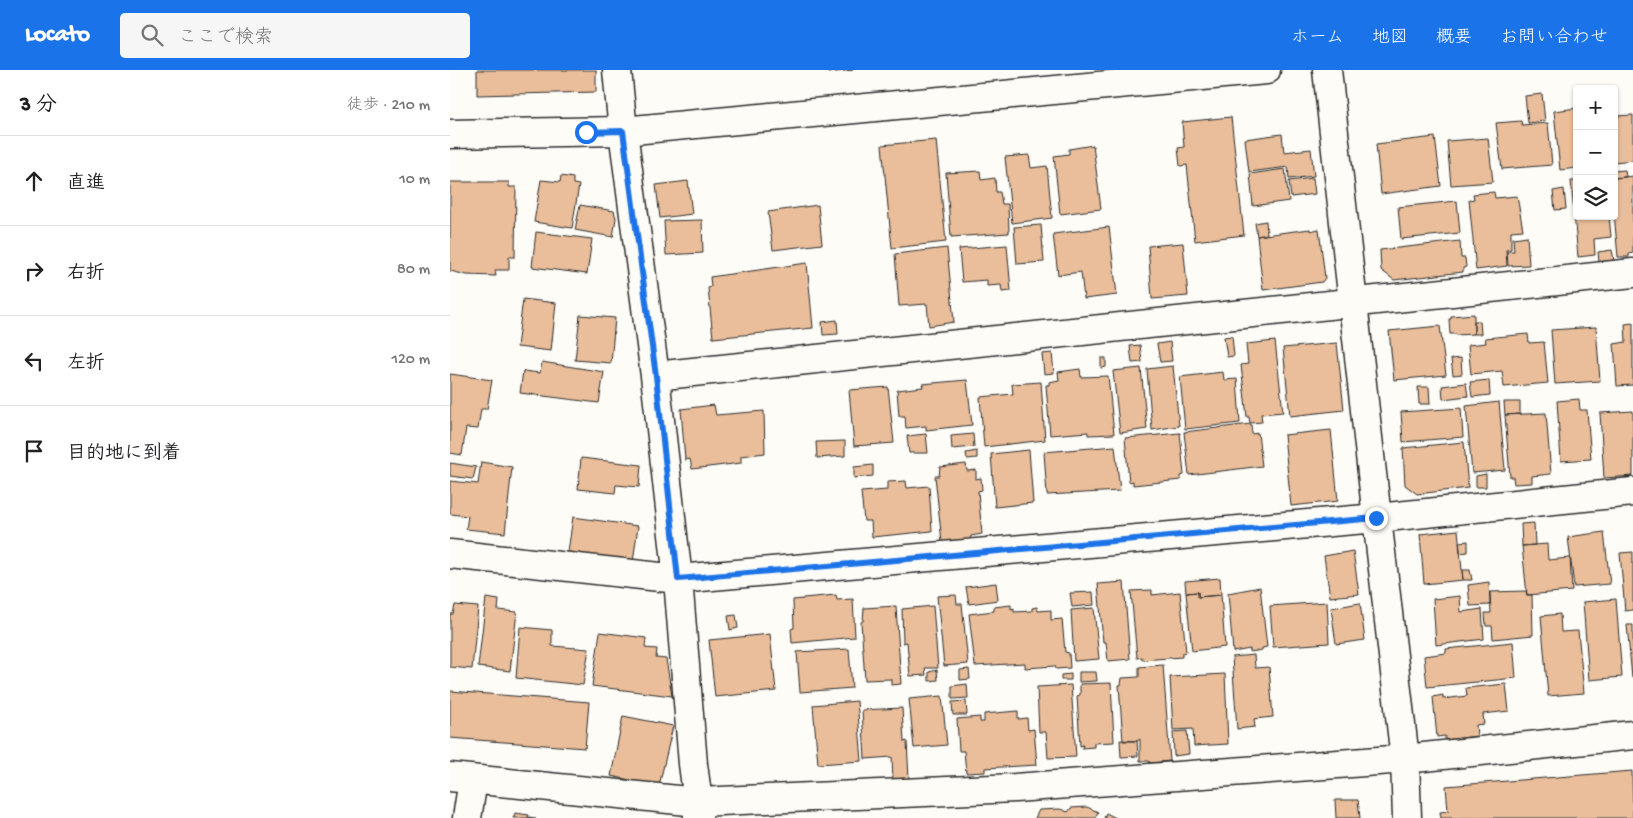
<!DOCTYPE html>
<html lang="ja">
<meta charset="utf-8">
<style>
body{margin:0;font-family:"Gochi Hand","Klee One",sans-serif;background:#f6f6f6;color:#202124}
.controls{position:absolute;right:15px;top:15px;display:grid;overflow:hidden;border-radius:5px;box-shadow:0 1px 4px #0004}
.controls button{width:45px;height:45px;display:grid;place-items:center;padding:0;border:0;border-bottom:1px solid #e0e0e0;background:#fff;color:#202124;font:25px sans-serif}
.stop{position:absolute;width:15px;height:15px;margin:-11px;border:4px solid #1a73e8;border-radius:50%;background:#fff}
.stop.end{background:#1a73e8;border-color:#fff;box-shadow:0 1px 5px #0008}
.list{margin:0;padding:0;list-style:none}
h2{display:flex;justify-content:space-between;align-items:center;height:65px;margin:0;padding:0 20px;font-size:21px}
h2 small{font-size:16px;font-weight:400;color:#757577}
.list li{display:grid;grid-template-columns:32px 1fr auto;gap:15px;align-items:center;box-sizing:border-box;height:90px;padding:0 20px;border-top:1px solid #e0e0e0}
.list b{display:block;font-size:19px;white-space:nowrap}
.list em{font-size:16px;font-style:normal;color:#757577}
.icon{flex:none;width:28px;height:28px;fill:none;stroke:currentColor;stroke-width:2;stroke-linecap:round;stroke-linejoin:round}
.map{position:relative;flex:none;width:1183px;height:748px;overflow:hidden}
header{display:flex;align-items:center;gap:30px;box-sizing:border-box;height:70px;padding:0 25px;background:#1a73e8;color:#fff}
header strong{font-size:24px}
nav{display:flex;gap:28px;margin-inline-start:auto;font-size:18px}
.search{width:350px;height:45px;background:#f6f6f6;display:flex;align-items:center;gap:12px;box-sizing:border-box;padding:0 18px;border-radius:5px;color:#757577;font-size:19px}
main{display:flex}
aside{flex:1;background:#fff}
.map>svg:first-child{display:block}
.building{fill:#eabe9a;stroke:#2b2b2b}
.lines{fill:none;stroke-linecap:round;stroke-linejoin:round}
.minor-casing{stroke:#2b2b2b;stroke-width:31}
.tertiary-casing{stroke:#2b2b2b;stroke-width:31}
.minor{stroke:#fdfcf7;stroke-width:28}
.tertiary{stroke:#fdfcf7;stroke-width:28}
.route{stroke:#1a73e8;stroke-width:6}
</style>
<header>
<strong>Locato</strong>
<div class="search"><svg class="icon" aria-label="search" viewBox="0 0 24 24"><circle cx="10" cy="10" r="6"/><path d="M15 15l6 6"/></svg>ここで検索</div>
<nav><a>ホーム</a><a>地図</a><a>概要</a><a>お問い合わせ</a></nav>
</header>
<main>
<aside>
<h2>3 分<small>徒歩 · 210 m</small></h2>
<ul class="list">
<li><svg class="icon" aria-label="ahead" viewBox="0 0 24 24"><path d="M12 20V5M6 11l6-6 6 6"/></svg><div><b>直進</b></div><em>10 m</em></li>
<li><svg class="icon" aria-label="right" viewBox="0 0 24 24"><path d="M7 20v-9h11M14 6l5 5-5 5"/></svg><div><b>右折</b></div><em>80 m</em></li>
<li><svg class="icon" aria-label="left" viewBox="0 0 24 24"><path d="M17 20v-9H6M10 6l-5 5 5 5"/></svg><div><b>左折</b></div><em>120 m</em></li>
<li><svg class="icon" aria-label="arrive" viewBox="0 0 24 24"><path d="M6 21V4h12l-3 4 3 4H6"/></svg><div><b>目的地に到着</b></div></li>
</ul>
</aside>
<div class="map">
<svg width="1183" height="748" viewBox="0 0 1183 748">
<rect width="100%" height="100%" fill="#fdfcf7"/>
<filter id="ink" filterUnits="userSpaceOnUse"><feTurbulence type="fractalNoise" baseFrequency=".02" numOctaves="2"/><feDisplacementMap in="SourceGraphic" scale="10" xChannelSelector="R" yChannelSelector="G"/><feConvolveMatrix kernelMatrix="1 2 1 2 8 2 1 2 1" color-interpolation-filters="sRGB"/></filter>
<g filter="url(#ink)">
<path class="building" d="M27,0H146V22L27,25Z
M377,0H403L378,3Z
M1092,24L1095,51L1078,53L1075,26Z
M1127,38V98L1110,100L1104,41Z
M1183,45V90L1164,92V46Z
M781,47L794,165L745,171L737,95L730,96L728,78L734,77L732,52Z
M1071,51L1072,55L1098,53L1102,95L1052,99L1046,53Z
M832,64L834,82L861,79L864,106L839,109L838,97L799,102L795,69Z
M985,67L991,116L931,124L926,74Z
M1038,68L1043,112L1001,115L997,71Z
M486,70L496,172L442,178L432,75Z
M643,75L651,139L610,144L604,86L619,84V79Z
M579,85L581,98L597,96L602,148L562,153L555,87Z
M835,99L839,131L803,136L800,104Z
M1175,100L1176,107L1164,108V101Z
M530,101L531,110L545,108L546,122H550L552,134H558L559,163L501,167L496,103Z
M111,106L123,108V114L129,115L122,158L84,152L91,110L110,112Z
M1183,106V183L1179,184V187H1168L1164,143V108Z
M863,108L865,124L841,127L839,111Z
M238,111L242,144L210,148L206,115Z
M1121,111H1127V146H1159L1161,167L1144,169L1145,185L1128,187Z
M0,112H59V117H66L65,187H59V200H45L46,206L17,205L0,201Z
M1114,119L1116,139L1105,140L1103,121Z
M1044,122L1045,128L1067,126L1073,160L1061,161V179L1056,180L1057,196L1026,200L1019,130L1024,129L1023,124Z
M1007,131L1010,163L951,169L948,137Z
M130,135L164,141L166,148L163,167L125,160Z
M368,135L372,174L323,180L318,142Z
M252,150L253,183L216,185L214,151Z
M816,151L817,164L807,166L805,153Z
M591,155L594,192L567,194L564,157Z
M659,157L667,225L634,229L631,202L608,205L603,164Z
M860,159V161L869,159L875,208L872,212L813,220L807,166Z
M86,162L142,169L137,204L82,197Z
M1077,166L1079,195L1058,196L1057,181H1064L1063,168Z
M1010,171L1011,188H1015L1016,197L1013,198V202L944,210L931,200L930,180Z
M733,173L738,226L702,229L698,176Z
M557,175L561,221L552,222L551,215L537,216V210L512,212L509,179Z
M497,178L504,252L479,256L477,234L449,236L445,184Z
M1162,180L1164,190L1149,192L1148,182Z
M357,193L363,258L263,268L258,218L261,217L260,207Z
M73,229L106,233L101,281L67,277Z
M1024,244V264L1006,265V264H1000L999,249H1001V246Z
M130,245L165,248L161,293L125,290Z
M387,250L388,264L373,265L372,252Z
M1024,251H1030L1031,264H1024Z
M1183,253V315L1167,316L1164,274L1176,272L1175,254Z
M990,256L996,305L944,310L939,261Z
M1146,257L1150,311L1105,314L1101,260Z
M1078,264L1079,273L1094,272L1098,313L1054,317L1052,301L1021,304L1018,275L1036,273L1035,268Z
M782,266L784,286L777,287L774,267Z
M825,271L833,342L811,344L812,352L800,353L799,347H797L791,295L798,294L796,274Z
M720,272L722,291L710,292L707,274Z
M887,273L894,340L840,346L833,278Z
M690,275L692,292L682,293L680,276Z
M602,283L604,303L594,304L592,284Z
M651,288H656V297L651,298Z
M1011,288L1012,304L1003,305L1001,289Z
M92,292L154,302L149,333L70,323L73,301L90,303Z
M723,296L729,356L702,360L697,299Z
M691,298L697,359L670,363L663,301Z
M630,299L631,307L658,306L664,364L638,365V362L600,365L596,315H599V312L609,310L608,302Z
M773,302L774,310L787,309L790,353L735,359L730,307Z
M0,304L42,310L37,339H31L28,359L16,358L12,385L0,383Z
M517,310L522,355L476,360V356L456,358L455,346H449L447,320L473,317L472,314Z
M1039,310L1040,325L1022,327L1020,312Z
M591,312L595,370L534,377L530,327L563,324L562,314Z
M1016,313L1018,326L993,329L992,316Z
M438,317L444,373L404,376L399,320Z
M968,317H979L980,334H969Z
M1129,329L1130,340H1137L1141,389L1111,391L1107,331Z
M1049,332L1055,400L1022,403L1016,336Z
M1054,332H1070V344L1055,345Z
M264,335L266,345L314,341L315,383L291,386V393L242,399L240,389L235,390L231,339Z
M1011,338L1013,367L953,372L951,342Z
M1183,341V406L1154,408L1150,343Z
M1096,343L1101,404L1082,406V413L1064,414L1063,407H1060L1055,345Z
M801,354L802,364L808,363L812,396L739,405L734,362Z
M881,360L888,431L841,436L834,365Z
M730,363L734,405L731,406V410L683,415V411L679,412L675,368Z
M476,364L478,383H459L457,366Z
M523,364L524,377L502,379L501,366Z
M395,371V386L367,388L366,372Z
M1014,372L1018,418L967,424L955,415L953,378Z
M665,376L670,421L597,425L594,382Z
M579,380L583,433L545,437L541,384Z
M527,381V388L517,389L516,383Z
M131,388L191,395L189,417L166,415L165,423L128,419Z
M31,392L62,397L55,463L16,459L18,446L0,444V411L28,414Z
M0,393L26,397L23,409L0,406Z
M516,394L517,401L526,400V409L531,408L532,420L528,421L532,464L521,466L520,470L492,472L485,406H489L490,397Z
M423,395V406L404,408V397Z
M1036,404V417H1026V406Z
M456,411L457,418L479,416L482,461L422,467L421,451H414L411,422L437,420V412Z
M123,447L188,456L183,492L118,482Z
M1084,453L1085,475L1072,476L1071,454Z
M1008,460L1013,510L974,514L970,464Z
M1154,462L1160,514L1124,517L1118,467Z
M1018,471V482L1010,483L1009,472Z
M1097,474L1098,490L1120,488L1122,521L1077,525L1072,476Z
M903,481L909,524L880,527L874,486Z
M1183,482V540L1175,541L1170,483Z
M1012,500H1020L1022,510H1013Z
M770,508L771,525L748,527V522L736,523L735,511Z
M674,512L680,589L658,591L656,572H653L648,514Z
M1039,512L1040,535L1020,536L1018,515Z
M546,513L548,530L519,534L516,517Z
M810,517L817,577L812,578V580L800,582V579L783,582L778,523Z
M702,520V525L730,522L736,582L732,583V587L692,590V587L687,588L681,521Z
M1076,521L1077,525H1082L1083,565L1043,569L1042,556H1036L1035,543H1041L1040,522Z
M643,522L644,535L622,537L620,523Z
M748,522V527L771,525L775,577L742,581L736,523Z
M386,525L387,530L403,529L405,567L342,573L341,559L344,558L343,530L353,529V528Z
M506,525L507,534H512L518,594L494,596L487,526Z
M1010,526L1011,542L1032,539L1034,569L986,575L983,529Z
M36,528L49,530L48,540L67,542L60,601L28,597Z
M1166,529L1172,607L1139,610L1133,532Z
M877,532L879,573L823,577L820,536Z
M910,533L915,570L886,574L881,538Z
M5,535L28,537L22,599L0,597V544H3Z
M561,535V539L564,538V542L582,541V538L587,537L588,541L601,540V550L612,549L615,582L619,583L620,598L606,599L605,596L575,598V593L525,596L519,544L544,541V537Z
M446,536L451,614L441,615V609L415,610L411,552L413,551L414,538Z
M483,536L488,598H475L476,605L460,606L457,572L453,573L452,539Z
M644,538L649,589L624,591L621,540Z
M1110,544L1111,562L1128,561L1134,623L1098,626L1091,546Z
M286,545L288,558L280,560L278,546Z
M1177,555H1183V608H1182Z
M70,557L102,560V576L139,579L133,615L66,608Z
M150,562L196,568L195,578L207,579L206,588L216,589L222,626L142,616Z
M320,564L326,621L265,627L259,570Z
M1063,572L1066,608L977,617L974,586L996,583V579Z
M399,579L402,618L350,622L347,582Z
M804,585L805,598L819,597L823,647L804,649L805,657L787,659L782,587Z
M713,595L720,691L700,693L699,691H690V669L687,671H673L669,615H671L672,608L689,607V597Z
M519,599L520,609L510,610V600Z
M487,600L488,610L479,611V602Z
M629,602H646L647,611L629,612Z
M621,604V610H611V605Z
M775,604L778,674L744,676L743,659L723,660L720,607Z
M661,613L664,672L644,673V677L632,678L633,675L630,676L627,626L630,625V614Z
M517,614L518,628L502,629V616Z
M1056,614L1059,641L1033,644L1034,654L1026,655L1027,666L995,670V666L987,667L983,627L993,625V629L1017,626L1016,618Z
M621,615L626,687L598,688L596,662H589L587,617Z
M0,621L139,632L135,678L0,668Z
M492,626L497,675L464,678L459,629Z
M407,631L412,691L368,694L363,635Z
M516,631L517,645H503L502,632Z
M452,638L454,672L457,671L459,709L443,711L442,687L415,689L412,640Z
M568,641V649L577,648L578,660L584,659L587,695L535,698V702L516,703L514,681H509L507,649L530,647V652H534V644Z
M173,646L223,656L209,716L161,706Z
M737,661L739,684L724,686L723,662Z
M670,670L687,671L688,686L671,687Z
M1182,701L1183,748H991L990,742L998,741L996,716Z
M885,730H908L910,748H886Z
M637,737L648,742L645,748H585L589,740L610,739L618,742L621,738Z
M65,743L79,745L78,747L86,748H63Z
M656,743L666,748H654Z"/>
<g class="lines">
<defs>
<path id="minor" d="M167,0L173,61L205,306L228,509L243,694L248,732V748
M877,0L927,448L955,689L957,748
M205,306L1183,203
M0,484L228,509L927,448L1183,422
M0,707L248,732L565,718L955,689L1183,665
M17,748L23,710"/>
<path id="tertiary" d="M0,64L173,61L816,0"/>
</defs>
<use href="#minor" class="minor-casing"/>
<use href="#tertiary" class="tertiary-casing"/>
<use href="#minor" class="minor"/>
<use href="#tertiary" class="tertiary"/>
</g>
</g>
<g class="lines" filter="url(#ink)">
<path class="route" d="M136,62L173,61L206,306L228,509L926,448"/>
</g>
</svg>
<div class="controls">
<button>+</button>
<button>−</button>
<button><svg class="icon" aria-label="layers" viewBox="0 0 24 24"><path d="M12 4l9 5-9 5-9-5zM3 14l9 5 9-5"/></svg></button>
</div>
<div class="stop" style="left:136px;top:62px"></div>
<div class="stop end" style="left:926px;top:448px"></div>
</div>
</main>
